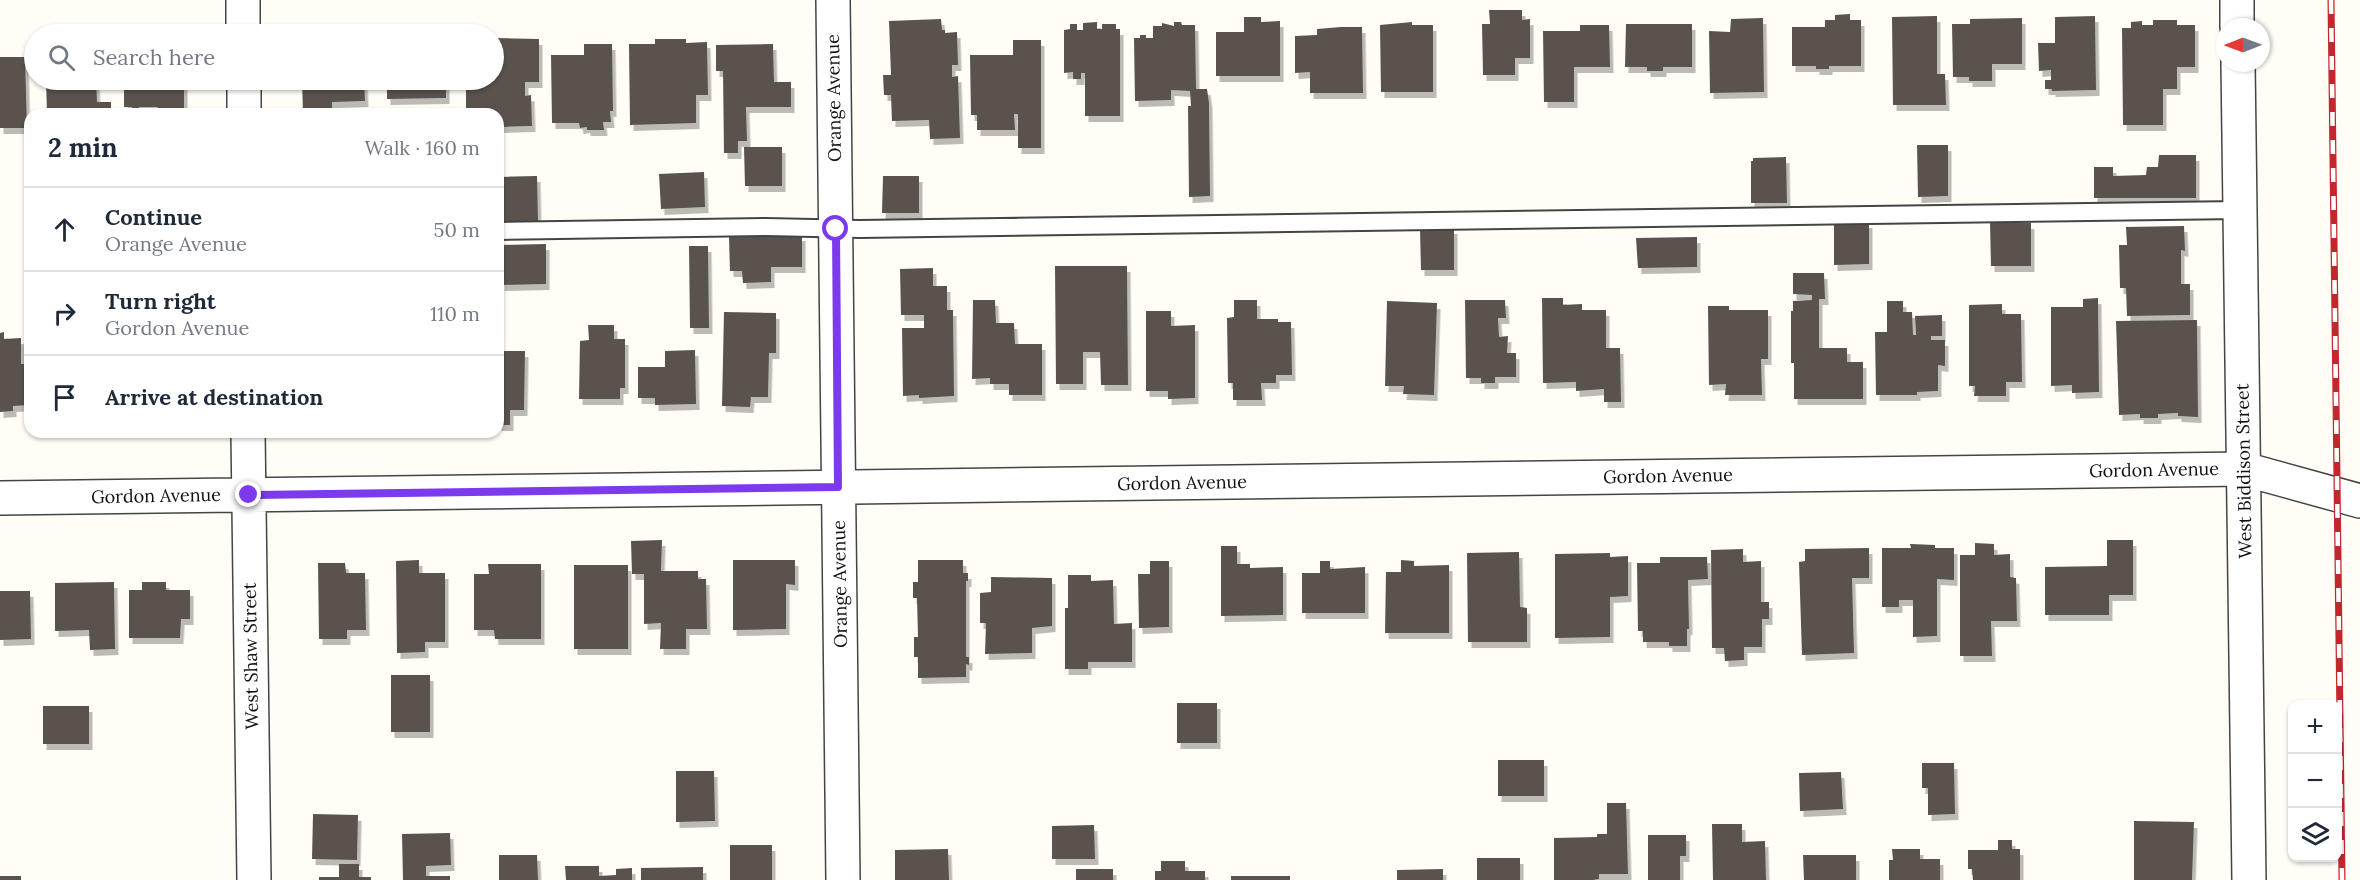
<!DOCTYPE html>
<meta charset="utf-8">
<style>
body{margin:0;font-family:Lora,serif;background:#f2f2f3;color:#1f2937}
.controls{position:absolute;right:18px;bottom:18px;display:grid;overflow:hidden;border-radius:12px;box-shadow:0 2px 4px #0004}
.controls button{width:54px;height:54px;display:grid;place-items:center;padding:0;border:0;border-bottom:2px solid #e0e1e3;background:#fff;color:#1f2937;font:30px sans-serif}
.compass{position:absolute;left:2216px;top:18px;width:54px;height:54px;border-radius:50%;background:#fff;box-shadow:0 2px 4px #0004;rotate:269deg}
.stop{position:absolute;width:18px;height:18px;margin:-14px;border:4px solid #7c3aed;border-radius:50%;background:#fff}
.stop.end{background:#7c3aed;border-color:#fff;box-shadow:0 2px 6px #0008}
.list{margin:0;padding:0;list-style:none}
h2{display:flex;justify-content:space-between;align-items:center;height:78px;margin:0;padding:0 24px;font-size:26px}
h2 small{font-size:20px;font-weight:400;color:#747a83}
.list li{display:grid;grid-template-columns:39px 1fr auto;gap:18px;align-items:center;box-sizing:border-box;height:84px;padding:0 24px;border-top:2px solid #e0e1e3}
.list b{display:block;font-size:22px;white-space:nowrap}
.list p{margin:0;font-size:20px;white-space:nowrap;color:#747a83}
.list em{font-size:20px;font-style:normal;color:#747a83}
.icon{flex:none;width:33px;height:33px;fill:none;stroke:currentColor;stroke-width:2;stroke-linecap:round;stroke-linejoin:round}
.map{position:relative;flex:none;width:2360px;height:880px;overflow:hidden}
.search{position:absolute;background:#fff;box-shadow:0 2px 4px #0004;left:24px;top:24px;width:480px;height:66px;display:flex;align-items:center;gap:15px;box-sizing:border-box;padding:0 21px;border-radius:33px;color:#747a83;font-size:22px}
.panel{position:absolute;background:#fff;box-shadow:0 2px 4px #0004;left:24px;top:108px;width:480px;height:330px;border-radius:18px}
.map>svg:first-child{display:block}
.building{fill:#5a524d;filter:url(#shadow)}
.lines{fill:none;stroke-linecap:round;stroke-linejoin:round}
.lane-casing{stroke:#444;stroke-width:20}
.street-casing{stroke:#444;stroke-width:36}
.lane{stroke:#fff;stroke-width:16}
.street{stroke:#fff;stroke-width:33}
.rail-casing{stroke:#c4262e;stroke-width:7}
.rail{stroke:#fff;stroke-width:4.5;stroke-dasharray:14;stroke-linecap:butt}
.route{stroke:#7c3aed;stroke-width:8}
.labels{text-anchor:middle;stroke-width:6;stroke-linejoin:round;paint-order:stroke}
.street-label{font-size:18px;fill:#111;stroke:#fff}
</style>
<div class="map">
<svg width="2360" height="880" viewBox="0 0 2360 880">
<defs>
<filter id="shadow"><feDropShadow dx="3.5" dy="6" stdDeviation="0" flood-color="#0004"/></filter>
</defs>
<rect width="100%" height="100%" fill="#fffdf5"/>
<path class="building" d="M1489,10H1522V20L1530,19V58H1515V75H1483L1482,24H1490Z
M1850,14V20H1861V66H1829V69H1816V66H1792V27H1825V20H1835V15Z
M1937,16V74H1945L1946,105H1893L1892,17Z
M2095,16L2096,90L2052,91V89H2045V80H2051V70L2039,71L2038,43H2055V17Z
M1244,17H1261V22L1280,21V76H1216V32H1244Z
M1763,18L1764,92L1710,93L1709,31L1730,32L1731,19Z
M2022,18V64H1992V81H1969V77H1953L1952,24H1970V19Z
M941,19L942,30H945V33L957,32L958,65H952V77L958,76L960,138L930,139L929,120L892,121L891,95H884L883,75H891L889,21Z
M2153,20H2177V25H2195V67H2177V89H2163V125H2123L2122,28H2131V22L2142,21V25H2153Z
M1097,22V29H1102V24H1116V29H1120V116H1085V73H1081V79H1073V72L1064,73V30L1070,29V24H1077V30H1083V23Z
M1174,22H1181L1182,25H1195L1196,89H1207L1209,103L1210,196L1189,197L1188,106H1191L1190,91L1171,90V100L1135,101L1134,38H1140V35H1146V38H1153V26H1162V23L1174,26Z
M1412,22V25H1433V92H1381L1380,25Z
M1626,24H1692V67H1663V71H1647V67H1625Z
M1580,25H1609L1610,67H1574V102H1544L1543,31H1580Z
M1341,27H1362L1363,93H1310V72L1295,73V36L1317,35V29Z
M494,38L539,39V82H525V96L531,95L532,126L498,127V114H466V80H494Z
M655,39H686V43L707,42L708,95H696V123L630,125L629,44H655Z
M1013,40H1041V148H1018V114H1014L1015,130H977V115H971L970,55H1013Z
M584,44H612L613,111H610L611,122H603L604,130H587V127L580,128L579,123H552L551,55H584Z
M773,44L774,82H791V107H746L747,141H738V153H724L723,71H716V45Z
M0,57H25L27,128H0Z
M46,80H96L97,102H111V114H47Z
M124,80H184V114H155L158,107H139V110H132V107H124Z
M302,80H364L365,101L332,102V114H303Z
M387,80H446V98L387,99Z
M1917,145H1948V196L1918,197Z
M744,147H782V186H745Z
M2159,155H2196V198H2094V167H2113V176L2146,175L2147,167H2158Z
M1786,157L1787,203H1751V161H1753V158Z
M704,172L705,207L661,209L659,174Z
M537,176L538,221L498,222V177Z
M883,176H919V213H882Z
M1869,222V264L1834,265V223Z
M1990,223H2031V266H1991Z
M2184,226L2185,251L2181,250V284H2190V315L2127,316L2126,288H2120L2119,245H2127L2126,227Z
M1420,228H1454V270H1421Z
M802,235V267H771V282L743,283L742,271H730L729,237Z
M1697,237V267L1638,268L1636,238Z
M546,244V284L501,285V245Z
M689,246H708L709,328H690Z
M1055,266H1127L1128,385H1101L1100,352H1083V384H1056Z
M933,268V286H947V310H953L954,396L919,398V395L903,396L902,328H924V315H901L900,269Z
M1793,273H1824L1825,299H1819V348H1847V362H1863V399H1794V363H1791V311H1793V301L1812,300V295L1793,294Z
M1542,298H1563V305L1582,304V310H1606V348H1620L1621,402H1604V389L1576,391V382L1543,383Z
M2098,298L2099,392L2072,393V385L2051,386V307H2083V299Z
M973,300H995L996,323H1014L1015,344H1042V395H1009V384H990V378L972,379Z
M1234,300H1257V319H1278V322H1291L1292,375H1276V383H1261L1262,400H1233V383H1228L1227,318L1234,317Z
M1465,300H1505L1506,318H1498L1499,337L1508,336L1507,353H1516V377H1495V383H1481V378H1466Z
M1387,301L1437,303L1434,395L1403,394L1404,386H1385Z
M1887,301H1903V312H1912L1913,335H1916L1915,316L1942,315V336H1931V340H1945V366L1938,365V391L1917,392V395H1876L1875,332H1887Z
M2002,304V314H2021L2022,382H2006V396H1974L1975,386H1969V305Z
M1708,306H1729V310H1768V359H1761L1762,395H1725L1726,384L1709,385Z
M1146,311H1171V326L1195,325V398L1168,399V391H1146Z
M724,312L776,313V353H769L768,397H751L750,407L722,406Z
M2197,320L2198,417L2178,416V413L2158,414V418H2140V414L2119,415L2116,321Z
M588,325H614V339H625V388H620V399H579L580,341L589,340Z
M4,332V339L21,338V364H29L30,405L13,406V411L0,412V333Z
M695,350L696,404L655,405V398H638V367H665V351Z
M498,351H525L524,410H510V425H498Z
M662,540L661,571H698V579H706L707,629H686V649H660L661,623L644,624V574H632L631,541Z
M2107,540H2133V595H2109V615H2045V567L2107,566Z
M1975,543L1994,544V555L2010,554V577L2016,578L2017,621H1991L1992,656H1960V555H1975Z
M1910,544L1935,545V548H1954V580L1937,579V636L1913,637V600H1899V607H1882V548H1911Z
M1221,546H1237V564H1250V568L1283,567V615L1221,616Z
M1869,548V578H1852L1854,653L1802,655L1799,562L1805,561V549Z
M1743,549V562L1761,561V602H1769V619H1762V647H1744V660L1725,661L1724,648H1712L1711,550Z
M1519,552L1520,607L1527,608V642H1468L1467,553Z
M1610,553V557L1628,556V596L1610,597V637L1555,638V554Z
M1660,557H1707L1708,579L1688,580L1689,629H1687V646H1669V642H1643V631H1638L1637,563H1660Z
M419,560V573H445V642H425V652L397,653L396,561Z
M733,560H795V585L786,584V629L733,630Z
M918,560H963V573H968V581H966V657H969V665L966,664V677L918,678V657H914V637H918L917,598H913V582H918Z
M1401,560L1414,561V566L1449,565V633H1385L1386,572H1401Z
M1150,561H1169V627L1139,628L1138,574H1150Z
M1320,561H1330V569L1365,567V613H1302V573H1320Z
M318,563H345L346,573H365L366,630H347V639H319Z
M488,564H541V639H495L494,630H474V574H489Z
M574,565H628V649H574Z
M1068,575H1091V581L1113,580L1114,624L1132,623V662H1088V669H1065V608H1068Z
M991,577L1052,578V626L1032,628V653L985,654L986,623H980V593L991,592Z
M114,582L115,649L90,650L89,630L55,631V583Z
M142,582H166V590H190V619H181L180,638H129V590H142Z
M0,591H30L31,639L0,640Z
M391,675H430V732H391Z
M1177,703H1217V743H1177Z
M43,706H89V744H43Z
M1498,760H1544V796H1498Z
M1922,763H1954L1955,814L1928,815V788H1922Z
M676,771H714L715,821L676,822Z
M1841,772L1843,809L1800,811L1799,773Z
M1607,803H1626L1628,874H1599V879L1593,880H1554V838L1597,837V834H1607Z
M313,814L358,815L357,860L312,859Z
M2134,821L2194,822L2192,880H2134Z
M1712,824H1742V842L1765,841L1766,880H1713Z
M1094,825L1095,859H1052V826Z
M450,833L451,865L426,866V876H450V880H403L402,834Z
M1648,835H1686V856H1680V880H1648Z
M1998,840H2012V849H2020V880H1973L1972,869H1968V850H1998Z
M730,845H772V880H730Z
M948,849L949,880H895V850Z
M1892,849H1920V859H1940V880H1889V860H1893Z
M499,855H537L538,880H499Z
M1803,855H1856V880H1804Z
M1477,858H1520V880H1477Z
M1161,861H1185V871H1205V880H1155V871H1161Z
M339,864H359V877H371V880H319V877H339Z
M565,866H599V876L616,875V869L632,868V880H566Z
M703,867V880H641V868Z
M1076,869H1113V880H1076Z
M1443,869V880H1397V870Z
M0,876H21V880H0Z
M1231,876H1290V880H1231Z"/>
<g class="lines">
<defs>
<path id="lane" d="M498,231L766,227L860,229L2240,210"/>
<path id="street" d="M243,0V34
M833,0L843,880
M2237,0V27
M2238,63L2249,880
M244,80V114
M248,432L254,880
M0,498L2244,469L2360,501"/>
</defs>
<use href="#lane" class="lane-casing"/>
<use href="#street" class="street-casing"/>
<use href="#lane" class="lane"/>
<use href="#street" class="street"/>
<defs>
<path id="rail" d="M2331,0L2342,880"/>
</defs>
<use href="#rail" class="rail-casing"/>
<use href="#rail" class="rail"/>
</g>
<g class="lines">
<path class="route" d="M249,495L838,487L836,229"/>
</g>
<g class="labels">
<g class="street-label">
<text transform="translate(834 98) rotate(-91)" y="6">Orange Avenue</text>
<text transform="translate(2154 470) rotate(-1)" y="6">Gordon Avenue</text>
<text transform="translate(2244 471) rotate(-91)" y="6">West Biddison Street</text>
<text transform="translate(1668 476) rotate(-1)" y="6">Gordon Avenue</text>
<text transform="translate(1182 483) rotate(-1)" y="6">Gordon Avenue</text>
<text transform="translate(156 496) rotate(-1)" y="6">Gordon Avenue</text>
<text transform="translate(840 584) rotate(-91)" y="6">Orange Avenue</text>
<text transform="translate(251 656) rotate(-91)" y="6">West Shaw Street</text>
</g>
</g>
</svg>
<div class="controls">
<button>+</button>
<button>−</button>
<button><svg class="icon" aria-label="layers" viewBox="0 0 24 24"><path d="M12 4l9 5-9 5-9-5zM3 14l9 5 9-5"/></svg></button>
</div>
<svg class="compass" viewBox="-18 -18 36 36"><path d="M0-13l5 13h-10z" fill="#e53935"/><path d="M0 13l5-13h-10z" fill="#747a83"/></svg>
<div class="stop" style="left:836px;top:229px"></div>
<div class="stop end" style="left:249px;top:495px"></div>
<div class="search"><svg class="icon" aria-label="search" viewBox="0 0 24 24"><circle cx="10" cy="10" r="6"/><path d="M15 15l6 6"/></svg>Search here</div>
<section class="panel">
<h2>2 min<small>Walk · 160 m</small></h2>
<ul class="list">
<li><svg class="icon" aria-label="ahead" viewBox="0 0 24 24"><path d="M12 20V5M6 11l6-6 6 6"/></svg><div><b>Continue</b><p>Orange Avenue</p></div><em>50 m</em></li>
<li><svg class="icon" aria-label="right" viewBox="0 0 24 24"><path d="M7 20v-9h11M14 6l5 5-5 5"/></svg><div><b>Turn right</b><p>Gordon Avenue</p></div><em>110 m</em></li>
<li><svg class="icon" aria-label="arrive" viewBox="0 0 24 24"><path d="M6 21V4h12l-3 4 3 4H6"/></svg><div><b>Arrive at destination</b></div></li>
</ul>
</section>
</div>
